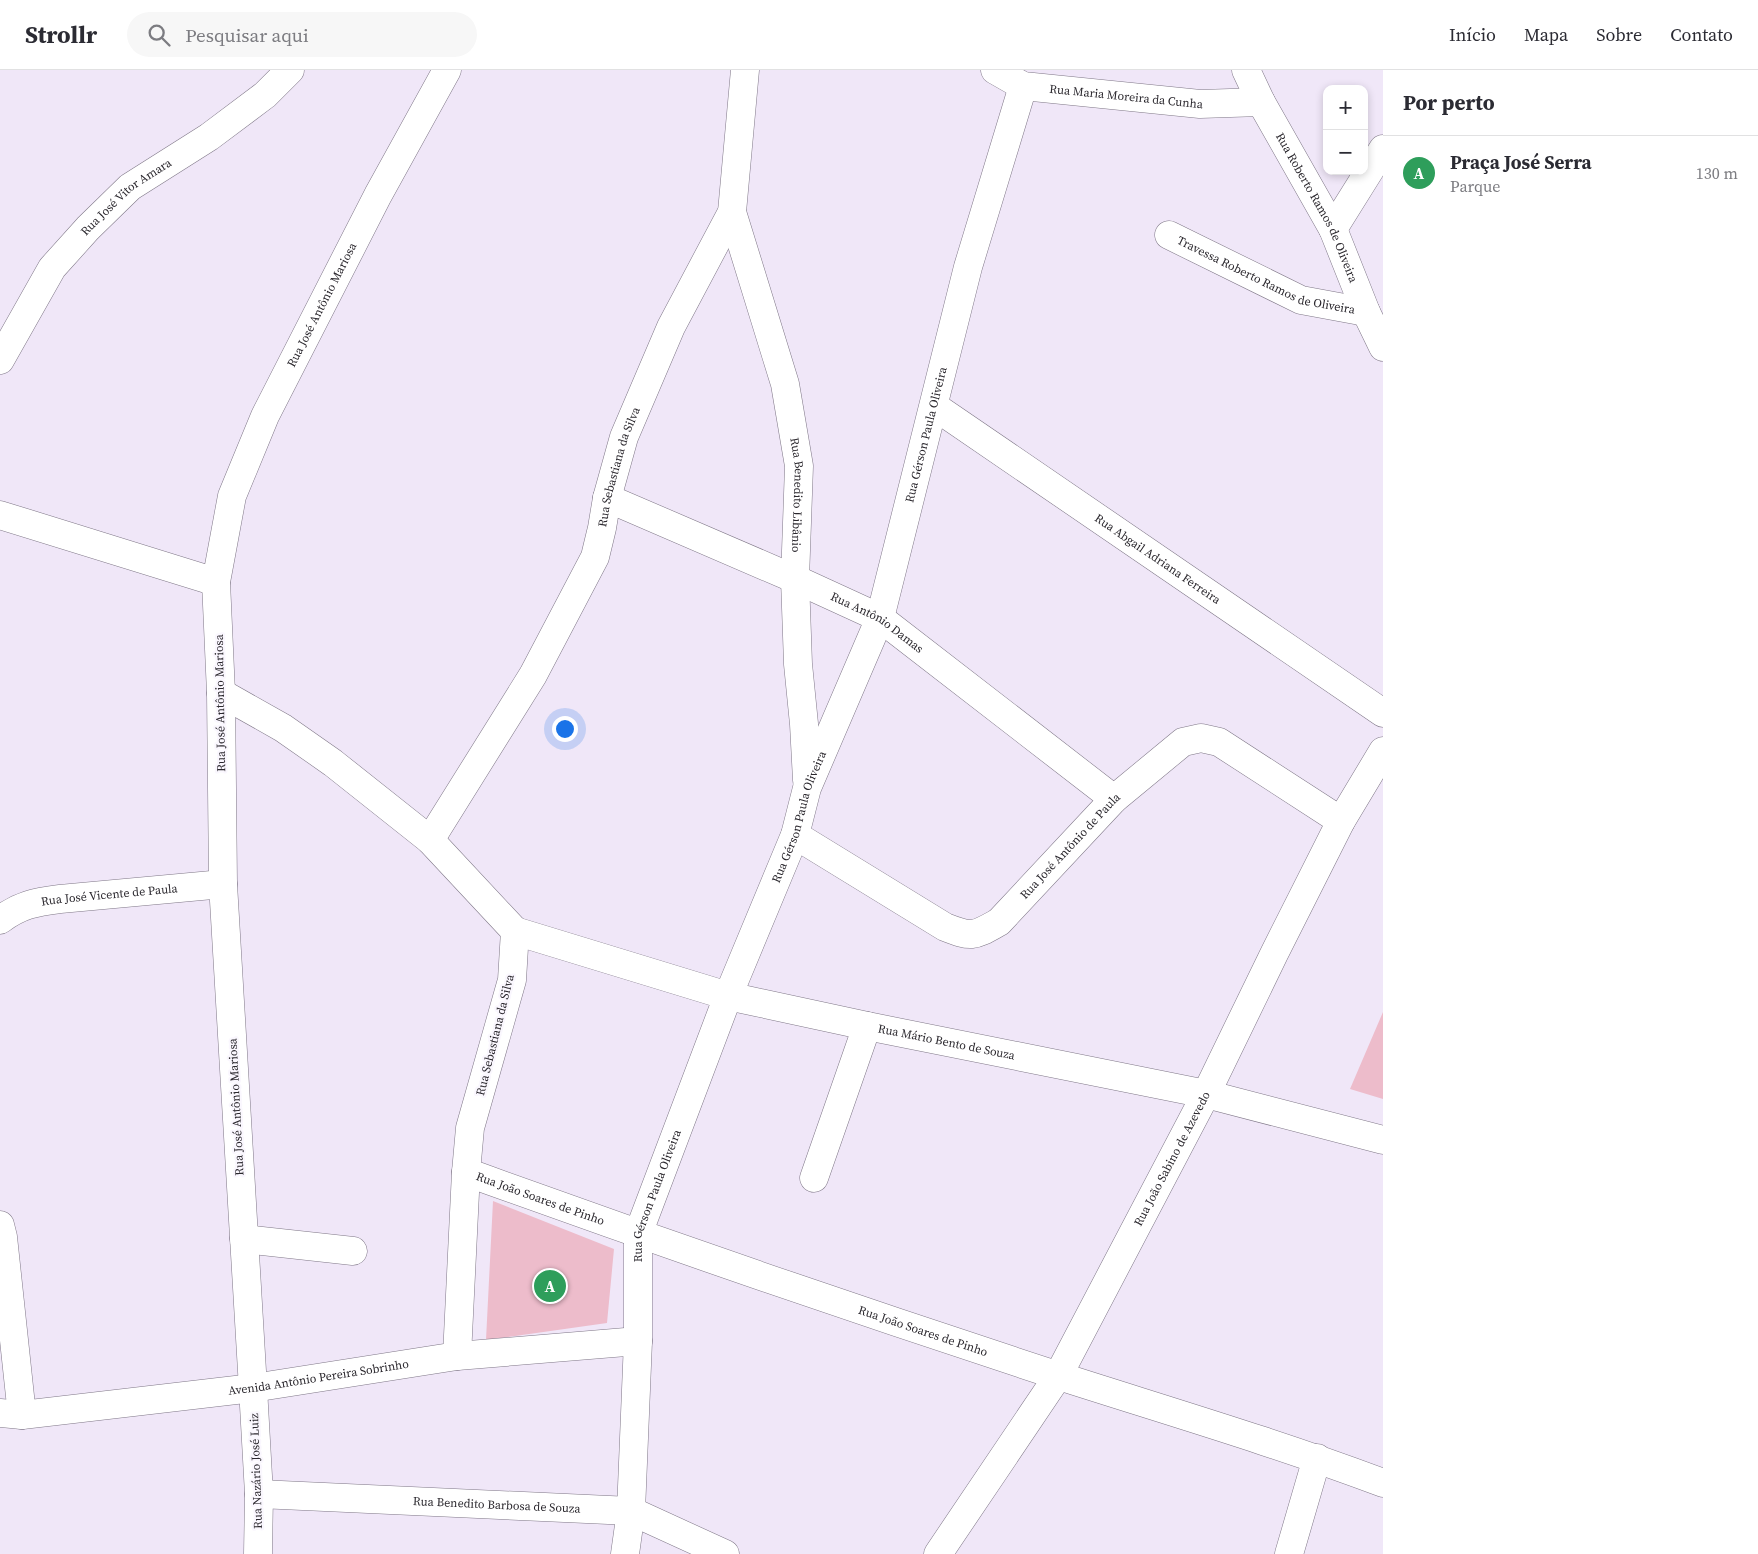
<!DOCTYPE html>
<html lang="pt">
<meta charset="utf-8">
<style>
body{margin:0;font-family:"Source Serif 4",serif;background:#f7f7f7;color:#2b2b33}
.controls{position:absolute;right:15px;top:15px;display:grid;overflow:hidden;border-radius:10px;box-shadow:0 2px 8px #0003}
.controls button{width:45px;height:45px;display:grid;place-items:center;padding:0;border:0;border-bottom:1px solid #e1e1e2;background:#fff;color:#2b2b33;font:25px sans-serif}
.you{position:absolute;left:564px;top:658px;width:18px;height:18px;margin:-12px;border:4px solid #fff;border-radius:50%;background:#1a73e8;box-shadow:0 0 0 8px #1a73e833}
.badge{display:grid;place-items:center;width:32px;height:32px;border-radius:50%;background:#8b5d01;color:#fff;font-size:16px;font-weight:700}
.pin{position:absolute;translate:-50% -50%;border:2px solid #fff;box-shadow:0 1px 5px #0006}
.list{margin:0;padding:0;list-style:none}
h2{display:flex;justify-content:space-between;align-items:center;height:65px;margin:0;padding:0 20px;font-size:21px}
h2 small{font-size:16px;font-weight:400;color:#7c7c81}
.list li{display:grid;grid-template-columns:32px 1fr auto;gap:15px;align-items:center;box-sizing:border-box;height:75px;padding:0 20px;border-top:1px solid #e1e1e2}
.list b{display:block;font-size:19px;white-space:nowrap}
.list p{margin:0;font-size:16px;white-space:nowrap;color:#7c7c81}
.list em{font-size:16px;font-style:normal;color:#7c7c81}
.icon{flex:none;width:28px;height:28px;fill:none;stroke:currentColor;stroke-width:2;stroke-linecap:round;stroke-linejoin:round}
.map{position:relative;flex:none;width:1383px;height:1484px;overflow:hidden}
header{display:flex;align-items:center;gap:30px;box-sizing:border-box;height:70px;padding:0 25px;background:#fff;border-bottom:1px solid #e1e1e2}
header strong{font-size:24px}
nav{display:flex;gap:28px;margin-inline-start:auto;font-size:18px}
.search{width:350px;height:45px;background:#f7f7f7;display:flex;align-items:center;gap:12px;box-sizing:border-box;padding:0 18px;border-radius:28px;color:#7c7c81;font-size:19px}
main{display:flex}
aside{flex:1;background:#fff}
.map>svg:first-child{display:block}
.green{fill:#edbccb}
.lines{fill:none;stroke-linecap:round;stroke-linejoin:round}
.minor-casing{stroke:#7f7787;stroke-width:29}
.minor{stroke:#fff;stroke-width:28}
.labels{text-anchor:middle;stroke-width:4.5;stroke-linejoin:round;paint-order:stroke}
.street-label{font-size:12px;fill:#2b282e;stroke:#faf7fe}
</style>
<header>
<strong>Strollr</strong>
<div class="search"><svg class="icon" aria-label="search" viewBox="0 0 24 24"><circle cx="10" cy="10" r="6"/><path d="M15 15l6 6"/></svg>Pesquisar aqui</div>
<nav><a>Início</a><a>Mapa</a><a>Sobre</a><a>Contato</a></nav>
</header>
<main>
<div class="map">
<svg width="1383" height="1484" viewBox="0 0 1383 1484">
<rect width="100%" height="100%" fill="#f0e7f8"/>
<path class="green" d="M1383,942V1029L1350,1019Z
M493,1131L614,1179L607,1253L486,1270Z"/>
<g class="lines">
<defs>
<g id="minor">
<path id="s1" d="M995,0L1023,16L1200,34L1261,32"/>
<path id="s2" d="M1246,0L1261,32L1333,159L1366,242L1383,277"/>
<path id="s3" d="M732,142L785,314L799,396L795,509L798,594L804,654L807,710"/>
<path d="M1333,159L1383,79"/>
<path id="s4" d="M1169,165L1301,230L1366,242"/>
<path id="s5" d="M0,290L52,198L88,158L130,117L209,67L265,25L290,0"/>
<path id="s6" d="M934,336L1383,643"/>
<path id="s7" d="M607,428L795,509L880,548L1114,729"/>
<path d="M0,445L216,512"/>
<path d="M221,623L283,658L333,693L430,770L515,861L512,910L470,1058L466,1102L457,1286"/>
<path id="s8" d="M795,765L945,857C973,868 974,866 999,852L1114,729L1183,672L1201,668L1219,672L1341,751"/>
<path id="s9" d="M430,770L533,605L595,487L602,458L607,428L624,367L671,257L732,142L745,0"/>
<path id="s10" d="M0,850C20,835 35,832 60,829L223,814"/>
<path id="s11" d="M515,861L728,926L867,956L1206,1024L1383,1070"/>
<path id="s12" d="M466,1102C662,1173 860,1241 1059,1306C1168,1341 1277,1373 1383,1413"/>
<path d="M814,1108L867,956"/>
<path d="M0,1155L3,1167L22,1345"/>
<path d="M244,1169L353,1181"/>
<path id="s13" d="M0,1343L22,1345L253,1318L457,1286L638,1271"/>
<path id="s14" d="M259,1424L631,1441L725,1484"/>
<path id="s15" d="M258,1484L259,1424L253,1318L223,814L221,623L216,512L232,426L265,346L378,125L447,0"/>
<path id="s16" d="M625,1484L631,1441L638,1271V1164L728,926L795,765L807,718L880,548L968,197L1023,16"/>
<path id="s17" d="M938,1484L1058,1306L1206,1024L1274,884L1341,751L1383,681"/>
<path d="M1289,1484L1317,1388"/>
</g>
</defs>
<use href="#minor" class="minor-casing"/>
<use href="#minor" class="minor"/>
</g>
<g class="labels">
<g class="street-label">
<text dy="4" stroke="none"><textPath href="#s1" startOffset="136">Rua Maria Moreira da Cunha</textPath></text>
<text dy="4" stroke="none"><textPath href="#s5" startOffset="209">Rua José Vitor Amara</textPath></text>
<text dy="4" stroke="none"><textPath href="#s2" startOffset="155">Rua Roberto Ramos de Oliveira</textPath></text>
<text dy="4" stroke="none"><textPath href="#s4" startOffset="106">Travessa Roberto Ramos de Oliveira</textPath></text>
<text dy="4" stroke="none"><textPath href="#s15" startOffset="1272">Rua José Antônio Mariosa</textPath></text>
<text dy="4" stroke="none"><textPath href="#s16" startOffset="1172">Rua Gérson Paula Oliveira</textPath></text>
<text dy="4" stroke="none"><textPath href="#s9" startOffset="421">Rua Sebastiana da Silva</textPath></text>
<text dy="4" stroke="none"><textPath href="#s3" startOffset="292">Rua Benedito Libânio</textPath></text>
<text dy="4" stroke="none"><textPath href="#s6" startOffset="271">Rua Abgail Adriana Ferreira</textPath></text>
<text dy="4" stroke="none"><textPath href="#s7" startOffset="298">Rua Antônio Damas</textPath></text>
<text transform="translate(220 633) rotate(-91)" y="4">Rua José Antônio Mariosa</text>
<text dy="4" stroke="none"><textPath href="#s16" startOffset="768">Rua Gérson Paula Oliveira</textPath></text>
<text dy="4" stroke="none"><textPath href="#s8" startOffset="338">Rua José Antônio de Paula</textPath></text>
<text dy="4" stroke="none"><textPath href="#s10" startOffset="114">Rua José Vicente de Paula</textPath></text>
<text transform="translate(495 965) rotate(-76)" y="4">Rua Sebastiana da Silva</text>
<text dy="4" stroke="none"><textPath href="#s11" startOffset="446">Rua Mário Bento de Souza</textPath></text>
<text transform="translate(236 1037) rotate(-93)" y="4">Rua José Antônio Mariosa</text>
<text dy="4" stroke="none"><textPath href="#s17" startOffset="460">Rua João Sabino de Azevedo</textPath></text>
<text dy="4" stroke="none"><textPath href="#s16" startOffset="362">Rua Gérson Paula Oliveira</textPath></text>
<text dy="4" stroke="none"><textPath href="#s12" startOffset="79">Rua João Soares de Pinho</textPath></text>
<text dy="4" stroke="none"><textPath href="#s12" startOffset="484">Rua João Soares de Pinho</textPath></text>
<text dy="4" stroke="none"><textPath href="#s13" startOffset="321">Avenida Antônio Pereira Sobrinho</textPath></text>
<text transform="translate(256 1401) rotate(-92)" y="4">Rua Nazário José Luiz</text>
<text dy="4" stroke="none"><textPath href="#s14" startOffset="238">Rua Benedito Barbosa de Souza</textPath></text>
</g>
</g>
</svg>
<div class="controls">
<button>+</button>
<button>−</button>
</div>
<div class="you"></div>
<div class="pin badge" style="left:550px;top:1216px;background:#2e9e5b">A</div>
</div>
<aside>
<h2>Por perto<small></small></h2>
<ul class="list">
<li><span class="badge" style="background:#2e9e5b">A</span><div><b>Praça José Serra</b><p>Parque</p></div><em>130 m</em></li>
</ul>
</aside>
</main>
